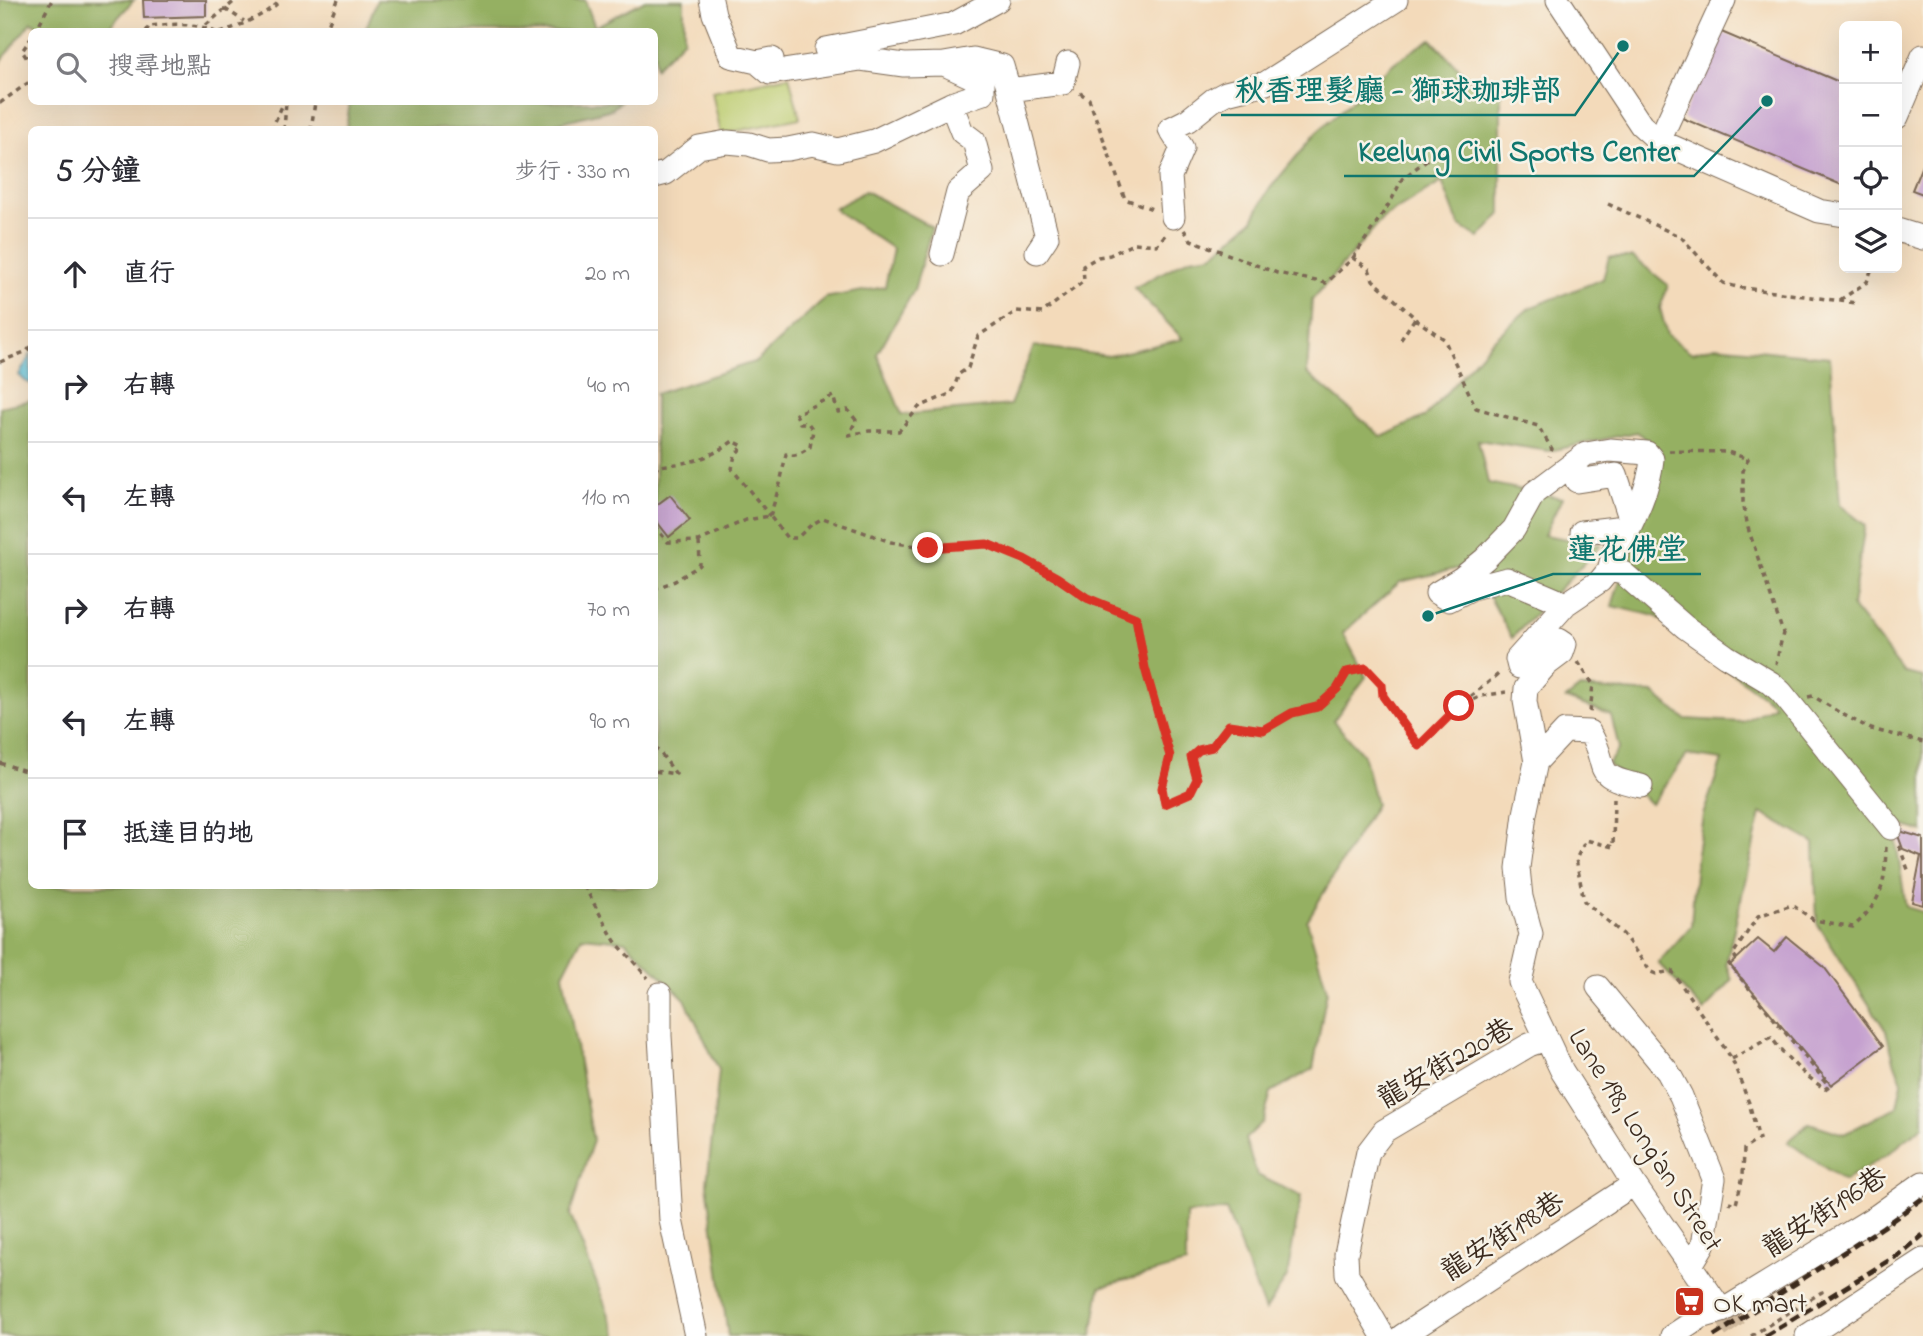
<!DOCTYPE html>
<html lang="zh-TW">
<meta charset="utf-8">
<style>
body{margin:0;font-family:"Indie Flower","LXGW WenKai TC",sans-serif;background:#f7f7f7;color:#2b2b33}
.controls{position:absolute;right:21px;top:21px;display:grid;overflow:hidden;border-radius:10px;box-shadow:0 7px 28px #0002}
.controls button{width:63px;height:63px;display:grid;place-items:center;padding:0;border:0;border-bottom:2px solid #e1e1e2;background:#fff;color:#2b2b33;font:35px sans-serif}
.stop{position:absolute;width:21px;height:21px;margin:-16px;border:5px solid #d93025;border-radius:50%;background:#fff}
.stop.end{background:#d93025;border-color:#fff;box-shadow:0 2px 7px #0008}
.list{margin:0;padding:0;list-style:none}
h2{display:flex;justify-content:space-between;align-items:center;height:91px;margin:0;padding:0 28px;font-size:30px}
h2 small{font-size:23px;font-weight:400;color:#7c7c81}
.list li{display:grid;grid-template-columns:46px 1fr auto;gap:21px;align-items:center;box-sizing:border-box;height:112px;padding:0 28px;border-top:2px solid #e1e1e2}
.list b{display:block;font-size:26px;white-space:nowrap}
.list em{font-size:23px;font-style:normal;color:#7c7c81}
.icon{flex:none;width:38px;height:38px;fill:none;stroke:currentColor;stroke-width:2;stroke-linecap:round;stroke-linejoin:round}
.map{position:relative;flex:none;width:1923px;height:1336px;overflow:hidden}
.search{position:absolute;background:#fff;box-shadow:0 7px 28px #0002;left:28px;top:28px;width:630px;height:77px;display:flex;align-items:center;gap:18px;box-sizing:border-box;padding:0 24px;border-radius:10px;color:#7c7c81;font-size:26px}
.panel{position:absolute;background:#fff;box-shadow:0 7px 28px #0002;left:28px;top:126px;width:630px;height:763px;border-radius:10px}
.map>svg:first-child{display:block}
.green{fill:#bccc6f;stroke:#7c7b46;stroke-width:2}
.forest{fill:#95b062;stroke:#686d40;stroke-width:2}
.water{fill:#5ec3dc;stroke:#4c767d;stroke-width:2}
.building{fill:#c5a0cf}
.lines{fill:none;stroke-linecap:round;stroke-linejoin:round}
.minor-tunnel{stroke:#ceb79b;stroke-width:23;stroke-dasharray:23 11;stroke-linecap:butt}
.minor-casing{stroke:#7b6855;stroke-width:25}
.path{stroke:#7b6855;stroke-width:3.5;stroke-dasharray:5 5;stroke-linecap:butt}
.minor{stroke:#fff;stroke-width:23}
.rail{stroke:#3b2a1e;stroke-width:5;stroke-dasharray:10 5;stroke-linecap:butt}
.route{stroke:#d93025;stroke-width:9}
.labels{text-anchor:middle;stroke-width:5;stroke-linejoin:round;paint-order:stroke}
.street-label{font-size:28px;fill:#3b2a1e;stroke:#f7f3e8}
.poi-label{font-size:28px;fill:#3b2a1e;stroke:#f7f3e8;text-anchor:start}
.leader{fill:none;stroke:#0f766e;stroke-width:2.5}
.callout-dot{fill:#0f766e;stroke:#f7f3e8;stroke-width:2.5}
.callout-label{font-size:30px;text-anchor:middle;font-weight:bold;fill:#0f766e;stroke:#f7f3e8;stroke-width:5;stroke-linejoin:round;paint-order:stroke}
</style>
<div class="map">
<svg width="1923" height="1336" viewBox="0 0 1923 1336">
<rect width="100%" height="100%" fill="#f7f3e8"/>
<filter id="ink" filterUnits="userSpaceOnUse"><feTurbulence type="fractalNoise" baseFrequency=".0143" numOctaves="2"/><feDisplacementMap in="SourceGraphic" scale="14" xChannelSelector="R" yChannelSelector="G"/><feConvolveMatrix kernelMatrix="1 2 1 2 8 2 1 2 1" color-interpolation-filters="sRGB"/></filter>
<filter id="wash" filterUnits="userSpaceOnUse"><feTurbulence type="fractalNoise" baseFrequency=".00686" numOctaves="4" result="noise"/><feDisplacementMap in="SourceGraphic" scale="28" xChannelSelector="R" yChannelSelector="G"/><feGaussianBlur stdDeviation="1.57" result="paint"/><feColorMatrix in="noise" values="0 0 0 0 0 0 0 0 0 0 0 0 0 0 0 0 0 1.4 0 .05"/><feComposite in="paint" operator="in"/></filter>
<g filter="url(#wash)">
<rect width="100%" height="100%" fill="#f3daba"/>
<path class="green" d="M789,76L800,118L721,134L712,92Z"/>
<path class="forest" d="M0,0H134L106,31H49L31,22L0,63Z
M377,0H585L595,27L645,0H684V39L655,68L654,32L365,31Z
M1431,39L1476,87L1501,84V214L1479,238L1459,225L1442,182L1383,218L1312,300L1307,373L1382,437L1426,416L1491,342L1529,308L1603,279L1609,257H1633L1668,285L1660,308L1667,335L1692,353L1715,346L1830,357L1840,505L1865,525L1852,606L1904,673L1923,677V832L1893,822L1906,907L1923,912V1126L1888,1154L1844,1181L1788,1142L1809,1123L1844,1134L1897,1107L1902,1082L1895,1064L1886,1031L1817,923L1814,843L1761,813L1726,964L1732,980L1704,1011L1658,963L1691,926L1696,859L1703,815L1722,760L1687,755L1651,804L1608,764L1619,748L1611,715L1566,699L1580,688L1653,693L1685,719L1742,722L1775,705L1656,616L1612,606L1660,452L1637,432L1549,451L1478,440L1488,483L1562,498L1544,535L1601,545L1512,638L1472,565L1400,582L1343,633L1366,677L1333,721L1363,754L1376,804L1307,921L1327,990L1313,1069L1271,1092L1263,1122L1245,1139L1257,1175L1301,1196L1287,1277L1265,1311L1226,1210L1186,1214V1264L1100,1287L1092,1336H728L707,1184L719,1070L685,999L625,941L582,937L563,974L593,1140L570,1214L617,1336H0V407L31,400L32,886H654L655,394L757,361L825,298L885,287L893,249L834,209L865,191L932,227L914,290L877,354L902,415L1010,405L1034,346L1109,356L1183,339L1134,288L1190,258L1212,255L1253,220L1267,192L1316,133L1395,62Z
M350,102H620L612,109L534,129H346Z"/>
<path class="water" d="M31,354V384L25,381L19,375Z"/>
<g id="blocks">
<path class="building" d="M143,0H206V16L144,18Z
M1719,31L1844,84V186L1682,118Z
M1923,163V194L1912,190Z
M670,495L690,520L669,537L654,518V507Z
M1896,830L1923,838V905L1912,902L1921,856L1903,849Z
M1787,937L1824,967L1883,1046L1831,1085L1730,965L1758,939L1774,952Z"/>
</g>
</g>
<g filter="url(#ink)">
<use href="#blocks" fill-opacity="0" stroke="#7b6855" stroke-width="2"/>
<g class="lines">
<path class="minor-tunnel" d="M1722,1311L1740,1336"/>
<defs>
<path id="minor" d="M711,0L714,14L731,56L757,62L772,59
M1558,0L1641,125L1659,141L1819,211L1844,215
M826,49L954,24L998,0
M757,62L770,73L861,59L904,65L944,64L973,59L1002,66L1009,90L1063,83L1068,63
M1009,90L1047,237L1037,252
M1897,117L1923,56
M1659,141L1724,0
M654,176L666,173L699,147L727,142L749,144L768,150L788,149L813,144L838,150L874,141L951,104L983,93V82L944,64
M1173,217L1170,176L1182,148L1170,129L1188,120L1213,100L1226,93L1266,83L1396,0
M1897,230L1923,238
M942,254L958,192L982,171L974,141L962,132L951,104
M1577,481L1616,475L1631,521
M1582,532L1616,528L1619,535L1609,570L1623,573L1685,627L1726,656L1771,683L1781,692L1891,828
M1566,604L1507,579L1472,588L1449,600L1437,593L1462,578L1485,559L1514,529L1534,493L1586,454L1610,450L1647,453L1652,459C1649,496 1624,536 1609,570L1600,581L1566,604L1517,659L1519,667H1526L1549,644L1559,640L1565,644L1562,653L1546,665L1526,688L1525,701L1536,762L1525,814L1518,868L1521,897L1531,934L1520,982L1562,1071L1634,1184L1722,1311
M1536,762L1565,731L1589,732C1612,768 1587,775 1641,786
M1598,987L1668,1072L1681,1096L1714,1179L1703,1245L1691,1265
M660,994V1036L671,1220L696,1336
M1383,1336L1347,1274L1346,1254L1368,1152L1384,1131L1529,1045L1546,1039
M1402,1336L1634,1184
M1672,1336L1701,1317L1722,1311L1877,1216L1923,1183
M1807,1336L1923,1260"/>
</defs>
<use href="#minor" class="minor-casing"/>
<path class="path" d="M225,9L244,21
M206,25L236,0
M35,32L52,0
M146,32L149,26C170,24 196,22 215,32
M220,32C238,27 268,14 281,0
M325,32L338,0
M32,37L22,51L32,66
M1080,93L1089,99L1125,199L1152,209
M0,103L32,80
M271,130L284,102
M284,130L286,102
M311,130L315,102
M1608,204L1681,237L1723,283L1737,287L1856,303
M1184,230L1191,240L1277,273L1326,283L1353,258L1369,269L1373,280L1415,318L1398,344
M1353,258L1391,201L1402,179L1429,158
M1840,300L1867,282L1872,268
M1415,319L1444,339L1476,408L1538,426L1552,449L1549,456
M0,362L27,351L32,345
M1669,451L1728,452L1748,459L1743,471V502L1748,528L1783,633L1776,664
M654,470L659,466C690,463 707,460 733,441L743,446L735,455L732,469L770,516
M770,516L780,484L786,454C795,458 802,452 810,447L813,430L808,423H800L796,414L833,396L838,412L848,410L856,420L849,435L869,431H899L919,407L952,393L959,374L968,368L978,336L1017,311L1042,313L1084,281L1083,266L1098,257L1110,255L1135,243L1157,245L1165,235
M654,526L668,542L699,541L746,520L770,516L787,538H797L811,525L823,518L891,542L928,548L987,544L1024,559L1087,598L1136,618L1145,668L1170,756L1162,788L1165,804L1190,793L1197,779L1191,757L1199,750L1211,747L1229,725L1263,731L1292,713L1317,707L1337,689L1347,672L1366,668L1382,685L1383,696L1419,745L1459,706L1501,672
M654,589L675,581L700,565L699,541
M1578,662L1593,684L1590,713
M1808,697L1813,696L1840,713L1871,729L1923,742
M1464,704L1482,696L1506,692
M654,748L659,751L676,774L654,771
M0,763L32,773
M1614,798L1613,847L1586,840L1576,859L1584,901L1623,934L1651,972L1656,974L1672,971L1732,1059L1749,1103L1759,1139L1744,1149L1743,1176L1736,1204L1729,1202
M1899,846L1909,872
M584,886L615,941L648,978
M1732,1059L1771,1037C1787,1059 1803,1074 1825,1089L1829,1086L1729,964L1736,958L1733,954L1758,916L1792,905L1814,920L1853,927C1883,900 1885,885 1886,845
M1751,1336L1822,1292L1821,1290"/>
<use href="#minor" class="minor"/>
<path class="rail" d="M1714,1336L1883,1227L1923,1198
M1765,1336L1900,1254L1923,1235"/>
</g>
</g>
<g class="lines" filter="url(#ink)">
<path class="route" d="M928,548L987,544L1024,559L1058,578L1087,598L1136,618L1145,668L1170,756L1162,788L1165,804L1190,793L1197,779L1191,757L1199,750L1212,747L1229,725L1263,730L1292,713L1317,707L1337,689L1347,672L1366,668L1382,685L1383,696L1419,746L1459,706"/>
</g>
<defs>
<symbol id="supermarket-square" viewBox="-11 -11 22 22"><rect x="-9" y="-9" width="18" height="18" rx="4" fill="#c8321e" stroke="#f7f3e8"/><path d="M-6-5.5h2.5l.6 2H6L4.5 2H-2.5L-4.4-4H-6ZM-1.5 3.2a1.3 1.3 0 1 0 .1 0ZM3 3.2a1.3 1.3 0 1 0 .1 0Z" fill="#fff"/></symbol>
</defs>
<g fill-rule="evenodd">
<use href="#supermarket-square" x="1672" y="1284" width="35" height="35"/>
</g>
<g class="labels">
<g class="street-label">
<text transform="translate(1445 1062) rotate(-30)" y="10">龍安街220巷</text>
<text transform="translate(1647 1139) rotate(57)" y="10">Lane 198, Long'an Street</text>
<text transform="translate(1824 1211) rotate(-33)" y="10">龍安街196巷</text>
<text transform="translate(1502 1235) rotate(-33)" y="10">龍安街198巷</text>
</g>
<g class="poi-label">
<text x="1713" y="1312">OK mart</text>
</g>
</g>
<path class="leader" d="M1623 46L1575 115H1221M1767 101L1694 176H1344M1428 616L1553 574H1701"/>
<g class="callout-dot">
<circle cx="1623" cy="46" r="7"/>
<circle cx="1767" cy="101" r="7"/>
<circle cx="1428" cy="616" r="7"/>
</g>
<g class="callout-label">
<text x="1398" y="100">秋香理髮廳 - 獅球珈琲部</text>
<text x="1519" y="161">Keelung Civil Sports Center</text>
<text x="1627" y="559">蓮花佛堂</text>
</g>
</svg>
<div class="controls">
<button>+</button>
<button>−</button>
<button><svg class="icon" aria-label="locate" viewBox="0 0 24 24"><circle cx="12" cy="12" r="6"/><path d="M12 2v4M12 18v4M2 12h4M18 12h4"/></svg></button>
<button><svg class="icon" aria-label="layers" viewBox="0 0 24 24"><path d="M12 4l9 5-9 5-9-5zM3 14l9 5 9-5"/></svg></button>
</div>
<div class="stop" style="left:1459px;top:706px"></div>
<div class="stop end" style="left:928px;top:548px"></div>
<div class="search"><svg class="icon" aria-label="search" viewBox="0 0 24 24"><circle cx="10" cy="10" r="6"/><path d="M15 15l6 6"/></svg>搜尋地點</div>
<section class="panel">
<h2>5 分鐘<small>步行 · 330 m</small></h2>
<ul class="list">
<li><svg class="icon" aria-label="ahead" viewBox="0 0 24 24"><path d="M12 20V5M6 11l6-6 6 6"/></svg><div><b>直行</b></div><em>20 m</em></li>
<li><svg class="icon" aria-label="right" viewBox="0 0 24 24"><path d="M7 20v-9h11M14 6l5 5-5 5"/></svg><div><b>右轉</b></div><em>40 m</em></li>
<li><svg class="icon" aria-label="left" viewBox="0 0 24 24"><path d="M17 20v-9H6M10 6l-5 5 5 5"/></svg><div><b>左轉</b></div><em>110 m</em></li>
<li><svg class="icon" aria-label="right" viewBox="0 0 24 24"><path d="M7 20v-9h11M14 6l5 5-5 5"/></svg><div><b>右轉</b></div><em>70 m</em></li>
<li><svg class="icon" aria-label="left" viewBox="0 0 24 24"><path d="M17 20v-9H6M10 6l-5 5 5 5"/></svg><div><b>左轉</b></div><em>90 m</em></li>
<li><svg class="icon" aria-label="arrive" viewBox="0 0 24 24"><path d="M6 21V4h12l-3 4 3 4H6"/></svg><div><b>抵達目的地</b></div></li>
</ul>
</section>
</div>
